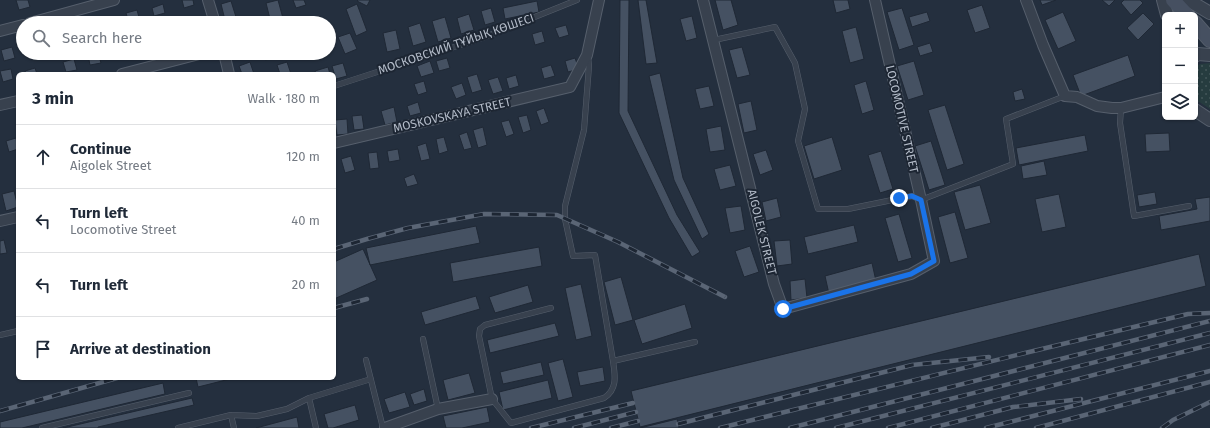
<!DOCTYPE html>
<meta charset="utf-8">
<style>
body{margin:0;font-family:"Fira Sans",sans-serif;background:#f6f6f7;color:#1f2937}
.controls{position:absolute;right:12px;top:12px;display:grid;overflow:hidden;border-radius:6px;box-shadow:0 1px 3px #0004}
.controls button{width:36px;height:36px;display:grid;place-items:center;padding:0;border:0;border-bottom:1px solid #e0e1e3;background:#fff;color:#1f2937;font:20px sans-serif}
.stop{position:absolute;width:12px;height:12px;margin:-9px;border:3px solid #1a73e8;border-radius:50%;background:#fff}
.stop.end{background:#1a73e8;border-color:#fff;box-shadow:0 1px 4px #0008}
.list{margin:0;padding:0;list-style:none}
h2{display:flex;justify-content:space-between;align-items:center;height:52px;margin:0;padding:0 16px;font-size:17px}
h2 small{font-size:13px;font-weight:400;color:#747a83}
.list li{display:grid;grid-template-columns:26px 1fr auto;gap:12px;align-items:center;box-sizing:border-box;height:64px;padding:0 16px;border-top:1px solid #e0e1e3}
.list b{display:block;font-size:15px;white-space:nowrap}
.list p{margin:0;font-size:13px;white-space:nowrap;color:#747a83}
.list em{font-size:13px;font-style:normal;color:#747a83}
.icon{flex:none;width:22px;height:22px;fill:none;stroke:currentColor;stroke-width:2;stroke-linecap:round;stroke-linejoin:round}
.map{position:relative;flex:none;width:1210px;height:428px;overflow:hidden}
.search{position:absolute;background:#fff;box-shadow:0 1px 3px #0004;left:16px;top:16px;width:320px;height:44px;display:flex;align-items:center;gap:10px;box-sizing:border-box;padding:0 14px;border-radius:22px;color:#747a83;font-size:15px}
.panel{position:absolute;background:#fff;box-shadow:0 1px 3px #0004;left:16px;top:72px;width:320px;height:308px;border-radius:6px}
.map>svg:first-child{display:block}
.grass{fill:url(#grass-dots)}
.building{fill:#455162;stroke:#1f2835}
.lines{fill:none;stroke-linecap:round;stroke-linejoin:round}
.service-casing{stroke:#565f6c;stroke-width:6}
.minor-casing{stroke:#565f6c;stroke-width:12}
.tertiary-casing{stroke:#565f6c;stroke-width:14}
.secondary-casing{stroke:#565f6c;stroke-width:16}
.service{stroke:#38414e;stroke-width:5}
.minor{stroke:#38414e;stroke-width:10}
.tertiary{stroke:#38414e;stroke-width:12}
.secondary{stroke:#465061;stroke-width:14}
.rail-casing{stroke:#5a6575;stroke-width:4.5}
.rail{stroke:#1d2633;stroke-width:3;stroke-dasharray:9;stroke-linecap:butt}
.route{stroke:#1a73e8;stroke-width:5}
.labels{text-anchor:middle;stroke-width:4;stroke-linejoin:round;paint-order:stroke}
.street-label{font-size:12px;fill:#b4bcc9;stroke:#1d2633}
</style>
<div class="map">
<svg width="1210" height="428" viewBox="0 0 1210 428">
<defs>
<pattern id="grass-dots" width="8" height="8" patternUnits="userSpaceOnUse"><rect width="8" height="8" fill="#263c3f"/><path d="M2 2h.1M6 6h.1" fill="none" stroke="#435659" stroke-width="1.8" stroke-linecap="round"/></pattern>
</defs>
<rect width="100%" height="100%" fill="#242f3e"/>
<path class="grass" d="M1210,63V109L1195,99V66L1201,64Z"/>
<path class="building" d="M16,0H28L30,7L19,10Z
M182,0H193L194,5L184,8Z
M278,0L284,22L271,23L266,3Z
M293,0H304L306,5L296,8Z
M358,0H370L367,6L357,1Z
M620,0H629L628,111L677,215L700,252L692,257L669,218L619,113Z
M638,0H646L657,63L646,64Z
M715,0H731L738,25L723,30Z
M833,0H848L850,9L836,13Z
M1040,0H1056L1042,5Z
M1102,0H1115L1109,6Z
M1124,0H1140L1143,3L1131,15L1121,3Z
M231,1L236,17L225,20L221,4Z
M537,1L539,12L505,19L503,8Z
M163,4L165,13L154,16L152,8Z
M357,4L367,31L356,36L346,9Z
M982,5L990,28L975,33L967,10Z
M491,8L495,22L485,25L481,11Z
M902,8L914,45L899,50L887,12Z
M137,10L140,21L129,23L126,13Z
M927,12L930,21L912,27L909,17Z
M1063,12L1076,41L1058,49L1045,20Z
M1143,13L1154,24L1138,40L1127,28Z
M469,14L474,30L461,34L457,18Z
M692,16L697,38L686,41L680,19Z
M445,17L451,38L438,42L432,21Z
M420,23L426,42L413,46L408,27Z
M566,25L569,35L559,38L555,28Z
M856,27L864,59L850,63L842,31Z
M396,30L400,49L387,52L383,33Z
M542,31L545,42L535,45L532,34Z
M350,33L357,49L345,54L338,37Z
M930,43L933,52L920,56L917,47Z
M12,47L15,58L4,61L1,50Z
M742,47L750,75L737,78L729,50Z
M94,53H98L101,63L90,65L88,55Z
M118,53H130V56L120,58Z
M263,53H276L277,58L265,60Z
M1128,55L1135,76L1081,96L1073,75Z
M447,58L450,68L439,71L436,61Z
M575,58L579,69L568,72L565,61Z
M74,59L77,70L66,72L63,62Z
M430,61L434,73L421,77L417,66Z
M914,61L924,95L908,100L897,66Z
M250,62L254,74H242L239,66Z
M287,62L291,74H280L277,65Z
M343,63L347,76L336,79L332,66Z
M551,65L555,76L544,79L541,68Z
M328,67L330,74H316L315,71Z
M35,68L37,74H26L25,71Z
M11,69L13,79L3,82L0,71Z
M660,73L683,178L709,234L702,239L674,180L649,76Z
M477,74L482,90L472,93L467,77Z
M516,75L519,86L509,89L506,78Z
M498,77L503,91L493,94L488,80Z
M424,81L427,92L418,95L414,84Z
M866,81L874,110L862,114L854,85Z
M462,83L466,95L456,99L451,87Z
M709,86L714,106L700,109L695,89Z
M1022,89L1025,99L1015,101L1013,92Z
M751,101L757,130L744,133L738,104Z
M418,102L421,113L410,116L407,106Z
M945,105L964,164L947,170L928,110Z
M394,107L397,122L385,125L381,111Z
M544,108L549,122L541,125L536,111Z
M362,115L364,129L354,130L352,116Z
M527,115L531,130L523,133L518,117Z
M347,119L348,134L337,135L335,120Z
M509,120L514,134L506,137L501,122Z
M721,126L725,150L710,152L706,129Z
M483,127L487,145L478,148L473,130Z
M467,132L472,148L464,150L459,135Z
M1169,133L1170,151L1146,152L1145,134Z
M1085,135L1088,151L1019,165L1016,148Z
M444,137L448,151L439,154L436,139Z
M832,137L842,170L814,179L804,146Z
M16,138L18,149L9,152L6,141Z
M931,141L945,185L929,190L915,146Z
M426,143L430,159L421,161L417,146Z
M398,149L400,160L389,162L387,151Z
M766,150L773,170L760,175L753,154Z
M881,151L893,189L880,193L868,155Z
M377,152L379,168L370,169L368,153Z
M351,156L355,170L345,173L341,159Z
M1044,161L1047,175L1023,179L1021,166Z
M730,165L736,186L720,190L714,169Z
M414,174L418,184L407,187L404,178Z
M980,185L991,223L965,230L954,192Z
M14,191L18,207L6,211L2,194Z
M1155,192L1157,204L1139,207L1137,195Z
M1059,194L1066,227L1042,232L1035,199Z
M1210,197V221L1161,230L1159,216L1197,209L1195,199Z
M777,198L781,217L766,221L762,202Z
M741,206L745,230L730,233L725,208Z
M955,212L968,258L950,263L938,217Z
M899,214L912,258L898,262L885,218Z
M854,225L858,242L808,254L804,237Z
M476,226L480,243L370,265L366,248Z
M4,240L7,253L0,254V241Z
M790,240L792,264L777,266L774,241Z
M750,246L759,272L744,277L735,251Z
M539,247L542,266L453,282L450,263Z
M363,249L377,280L334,299V262Z
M1199,254L1206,286L640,427L631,391Z
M872,263L876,281L829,294L825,276Z
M621,277L633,320L615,325L604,282Z
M805,279L807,298L791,300L790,281Z
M581,284L592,336L576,340L565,288Z
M528,285L533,302L495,313L489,297Z
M476,296L480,309L425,325L421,312Z
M685,304L692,328L642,344L634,320Z
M555,323L559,336L490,353L487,340Z
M563,359L573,397L558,401L548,363Z
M541,362L544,375L503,384L500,372Z
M603,367L605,381L580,386L577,372Z
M469,373L475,393L448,400L443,380Z
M196,378H234L198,387Z
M548,380L552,398L503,410L499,392Z
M163,383L165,394L22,428H0V422Z
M424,389L427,401L414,405L410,394Z
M405,392L410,407L389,413L384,399Z
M192,398L194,405L98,427V428H63Z
M355,405L359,420L333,428H328L324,414Z
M487,407L490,422L462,428H446L443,416Z
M297,417L299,428H256Z
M677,419L679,428H640Z"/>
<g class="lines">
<defs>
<path id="service" d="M714,40L775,27L795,63L805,109L798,141L818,209H848L912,196L921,200L1013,164L1006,119L1065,96
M334,86L485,37L577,0
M1121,108L1120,123L1134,216L1189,206
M551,308L485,325L480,329L479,336L492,399L511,423L604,398C618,389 615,375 613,361L595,255L573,256L565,219V206L584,130L589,66L588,56
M0,335L18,331
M423,339L438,409
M366,360L383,428
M613,361L695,342
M309,398L316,428
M231,415L234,428
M42,428L189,393
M178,428L231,415L257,416L287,409L309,398L371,379"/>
<path id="minor" d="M208,0L215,23
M703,0L774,284L783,309L911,274L934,261L921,200L875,0
M1026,0L1043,45L1065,96L1077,97L1097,106L1112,108H1121L1165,97
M30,23L114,0
M0,31L23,25
M224,53L229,74
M122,74L203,53
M0,105L18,101
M334,143L570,87L587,55L599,0
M0,221L18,217
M385,428L438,409L492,399"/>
<path id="tertiary" d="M1163,0L1167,15
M1188,0L1210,13
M1195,56L1198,54L1210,55
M1195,110L1210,120"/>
<path id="secondary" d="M1173,0L1187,15
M1195,23L1210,40"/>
</defs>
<use href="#service" class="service-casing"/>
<use href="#minor" class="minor-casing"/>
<use href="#tertiary" class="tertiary-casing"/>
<use href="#secondary" class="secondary-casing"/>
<use href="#service" class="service"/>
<use href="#minor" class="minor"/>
<use href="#tertiary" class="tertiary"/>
<use href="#secondary" class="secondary"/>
<defs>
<path id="rail" d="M334,249L367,239L408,228L484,214L557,215L618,242L725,297
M334,308L367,299
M0,411L117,378
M678,424L912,365L989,357
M531,428L633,403
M574,428L636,412
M611,428L638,421
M720,428L1025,353L1188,314L1210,313
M790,428L1210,321
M836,428L1210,333
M888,428L1210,345
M932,428L1013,407L1081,399
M986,428L1210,371
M1036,428L1210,382
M1162,428L1173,420L1210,402"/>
</defs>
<use href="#rail" class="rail-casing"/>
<use href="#rail" class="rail"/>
</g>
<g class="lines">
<path class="route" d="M783,309L911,274L934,261L921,200L912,196L899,198"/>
</g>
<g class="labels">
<g class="street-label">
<text transform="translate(456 44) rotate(-19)" y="4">МОСКОВСКИЙ ТҰЙЫҚ КӨШЕСІ</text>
<text transform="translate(452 115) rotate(-13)" y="4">MOSKOVSKAYA STREET</text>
<text transform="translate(902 119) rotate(77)" y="4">LOCOMOTIVE STREET</text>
<text transform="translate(762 232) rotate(76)" y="4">AIGOLEK STREET</text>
</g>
</g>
</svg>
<div class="controls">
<button>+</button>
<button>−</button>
<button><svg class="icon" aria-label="layers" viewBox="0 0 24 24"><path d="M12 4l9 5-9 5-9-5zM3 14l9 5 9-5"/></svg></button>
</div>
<div class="stop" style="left:783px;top:309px"></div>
<div class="stop end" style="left:899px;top:198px"></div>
<div class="search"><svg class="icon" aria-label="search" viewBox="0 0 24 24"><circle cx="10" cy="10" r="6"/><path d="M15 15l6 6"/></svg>Search here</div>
<section class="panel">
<h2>3 min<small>Walk · 180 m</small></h2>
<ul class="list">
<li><svg class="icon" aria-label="ahead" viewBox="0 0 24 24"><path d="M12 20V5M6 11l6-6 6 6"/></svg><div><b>Continue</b><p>Aigolek Street</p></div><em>120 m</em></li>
<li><svg class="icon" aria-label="left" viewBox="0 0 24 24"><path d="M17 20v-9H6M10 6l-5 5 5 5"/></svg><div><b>Turn left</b><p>Locomotive Street</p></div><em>40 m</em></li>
<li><svg class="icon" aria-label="left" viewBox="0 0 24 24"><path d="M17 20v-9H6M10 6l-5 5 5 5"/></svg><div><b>Turn left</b></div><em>20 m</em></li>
<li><svg class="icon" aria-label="arrive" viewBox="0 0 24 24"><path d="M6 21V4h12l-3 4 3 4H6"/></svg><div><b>Arrive at destination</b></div></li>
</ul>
</section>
</div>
